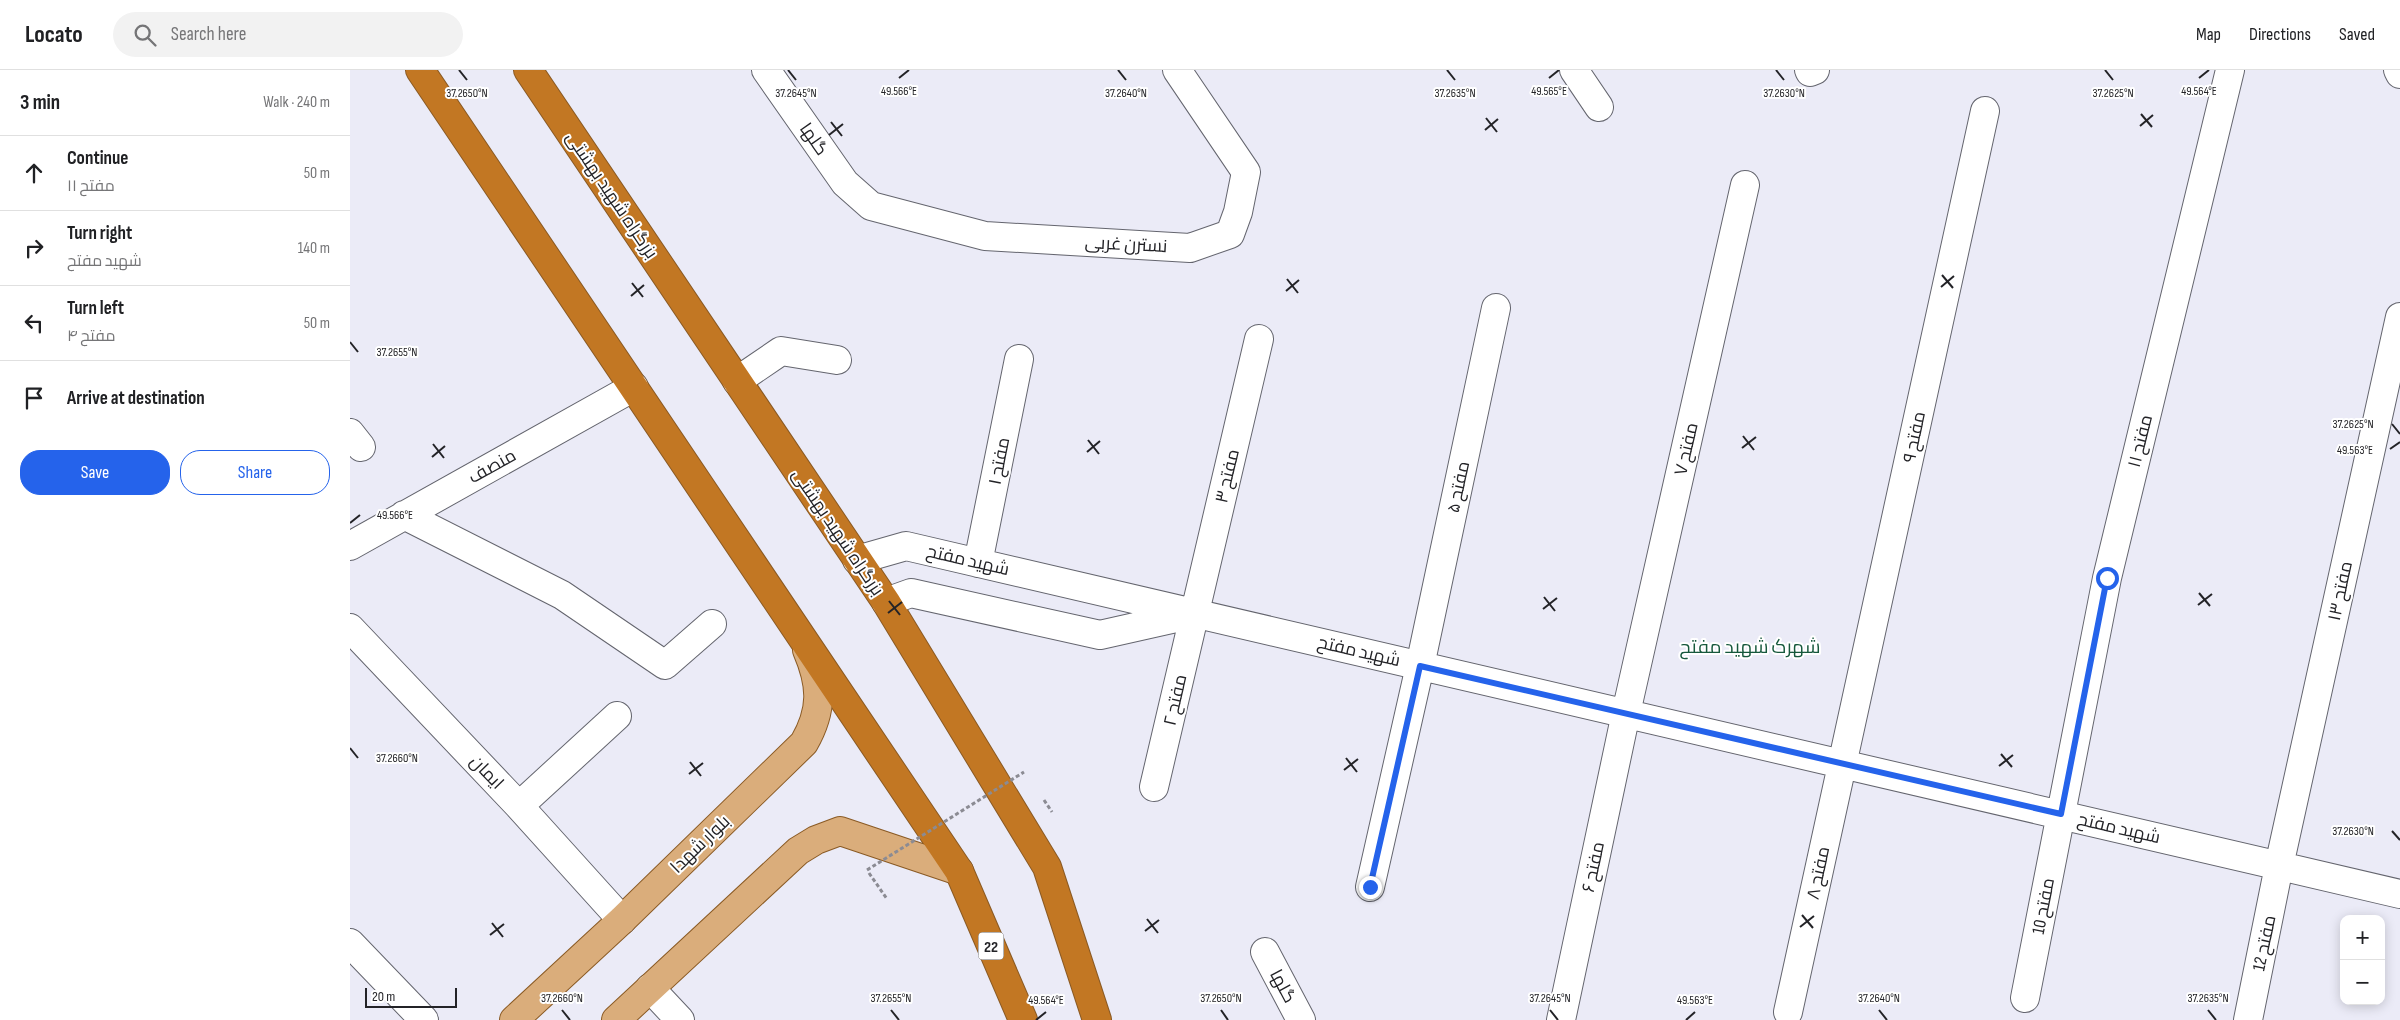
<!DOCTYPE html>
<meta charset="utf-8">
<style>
body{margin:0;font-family:"Sofia Sans Condensed",Cairo,sans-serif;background:#f2f2f2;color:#202124}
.controls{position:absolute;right:15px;bottom:15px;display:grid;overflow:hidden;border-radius:10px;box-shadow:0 2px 12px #0003}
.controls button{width:45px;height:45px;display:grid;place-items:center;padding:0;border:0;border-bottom:1px solid #e0e0e0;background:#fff;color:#202124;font:25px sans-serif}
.scale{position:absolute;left:15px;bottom:12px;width:92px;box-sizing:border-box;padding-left:5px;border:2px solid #232327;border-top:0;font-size:14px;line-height:18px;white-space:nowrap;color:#232327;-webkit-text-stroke:4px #fff;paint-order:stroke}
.stop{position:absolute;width:15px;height:15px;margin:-11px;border:4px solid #2563eb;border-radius:50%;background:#fff}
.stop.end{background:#2563eb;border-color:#fff;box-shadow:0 1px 5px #0008}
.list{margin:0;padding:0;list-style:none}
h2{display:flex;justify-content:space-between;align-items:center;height:65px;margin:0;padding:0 20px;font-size:21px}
h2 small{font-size:16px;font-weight:400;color:#757577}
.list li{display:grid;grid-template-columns:32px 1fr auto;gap:15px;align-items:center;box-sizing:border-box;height:75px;padding:0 20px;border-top:1px solid #e0e0e0}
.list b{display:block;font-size:19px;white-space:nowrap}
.list p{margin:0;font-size:16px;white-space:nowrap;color:#757577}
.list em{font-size:16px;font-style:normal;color:#757577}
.actions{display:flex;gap:10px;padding:15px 20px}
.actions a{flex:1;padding:11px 0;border:1px solid #2563eb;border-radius:20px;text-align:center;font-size:18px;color:#2563eb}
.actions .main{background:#2563eb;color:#fff}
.icon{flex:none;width:28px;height:28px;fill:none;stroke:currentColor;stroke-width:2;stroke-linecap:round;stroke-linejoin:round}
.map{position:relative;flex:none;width:2050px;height:950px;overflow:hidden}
header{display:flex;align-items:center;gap:30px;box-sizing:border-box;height:70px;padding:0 25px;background:#fff;border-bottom:1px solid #e0e0e0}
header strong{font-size:24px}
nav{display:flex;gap:28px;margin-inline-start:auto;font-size:18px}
.search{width:350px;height:45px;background:#f2f2f2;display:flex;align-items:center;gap:12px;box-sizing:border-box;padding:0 18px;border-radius:28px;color:#757577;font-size:19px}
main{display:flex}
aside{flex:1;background:#fff}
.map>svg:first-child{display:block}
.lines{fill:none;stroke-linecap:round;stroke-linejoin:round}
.minor-casing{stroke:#64656e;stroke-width:30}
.major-casing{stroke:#8a5a24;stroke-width:30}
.highway-casing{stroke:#8a5a24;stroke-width:30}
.path{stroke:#8b8b93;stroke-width:3;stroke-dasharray:4 2.5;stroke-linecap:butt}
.minor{stroke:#fff;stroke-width:28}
.major{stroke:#daad7b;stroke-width:28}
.highway{stroke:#c27723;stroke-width:28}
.path-bridge{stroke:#8b8b93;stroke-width:3;stroke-dasharray:4 2.5;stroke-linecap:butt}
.route{stroke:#2563eb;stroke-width:6}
.ticks{fill:none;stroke:#232327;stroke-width:2}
.labels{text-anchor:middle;stroke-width:4;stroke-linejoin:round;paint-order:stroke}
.shield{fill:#fff;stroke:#656568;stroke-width:1}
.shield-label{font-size:16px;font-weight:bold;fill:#232327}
.street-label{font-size:18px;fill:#232327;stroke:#fff}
.neighbourhood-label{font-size:19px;fill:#16583c;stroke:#fff}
.ticks-label{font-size:12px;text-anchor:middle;fill:#232327;stroke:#fff;stroke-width:4;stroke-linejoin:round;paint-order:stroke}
</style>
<header>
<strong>Locato</strong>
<div class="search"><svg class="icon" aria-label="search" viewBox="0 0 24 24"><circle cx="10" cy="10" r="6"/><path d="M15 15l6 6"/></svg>Search here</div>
<nav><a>Map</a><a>Directions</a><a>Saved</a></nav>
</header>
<main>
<aside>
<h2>3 min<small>Walk · 240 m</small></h2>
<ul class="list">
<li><svg class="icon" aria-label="ahead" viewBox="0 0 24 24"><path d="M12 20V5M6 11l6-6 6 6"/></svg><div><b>Continue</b><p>مفتح ۱۱</p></div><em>50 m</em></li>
<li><svg class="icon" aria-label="right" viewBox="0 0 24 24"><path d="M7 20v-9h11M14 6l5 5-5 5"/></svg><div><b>Turn right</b><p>شهید مفتح</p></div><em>140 m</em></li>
<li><svg class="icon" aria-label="left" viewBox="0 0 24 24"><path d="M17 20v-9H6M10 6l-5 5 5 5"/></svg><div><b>Turn left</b><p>مفتح ۴</p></div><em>50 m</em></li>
<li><svg class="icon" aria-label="arrive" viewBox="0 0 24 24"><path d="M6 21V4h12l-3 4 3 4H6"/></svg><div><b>Arrive at destination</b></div></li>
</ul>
<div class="actions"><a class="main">Save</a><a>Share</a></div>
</aside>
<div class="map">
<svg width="2050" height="950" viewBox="0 0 2050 950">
<rect width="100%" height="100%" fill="#ebebf7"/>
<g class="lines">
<defs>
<path id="minor" d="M416,0L495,113L521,136L635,166L840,178L880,164L888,142L896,102L827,0
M1224,0L1249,37
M1459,0L1460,2L1465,0
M2048,0L2050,4
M387,311L431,281L487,290
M0,363L11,377
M54,445L212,525L315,595L362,554
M0,476L284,317
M507,490L556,476L2050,824
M628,493L669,289
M536,532L561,523L750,565L839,545
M0,558L169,736L272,850
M804,717L909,269
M169,736L267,646
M1020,817L1070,596L1146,238
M0,873L74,950
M915,882L951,950
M300,918L330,950
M1675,928L1757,508L1880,0
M1438,942L1635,41
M1211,950L1276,643L1395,115
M1898,950L1929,796L2050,247"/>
<path id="major" d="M164,950L272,850L454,673C473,640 472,615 457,580
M266,950L448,781L466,770L490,761L609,801"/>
<path id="highway" d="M70,0L609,801L673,950
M178,0L536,532L697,797L747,950"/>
</defs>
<use href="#minor" class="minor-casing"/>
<use href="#major" class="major-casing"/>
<use href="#highway" class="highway-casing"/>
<path class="path" d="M694,730L702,742
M519,803L537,829"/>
<use href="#minor" class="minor"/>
<use href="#major" class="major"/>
<use href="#highway" class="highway"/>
<path class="path-bridge" d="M517,800L674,702"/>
</g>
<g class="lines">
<path class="route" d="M1020,817L1070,596L1711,744L1757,508"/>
</g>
<path class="ticks" d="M109,0L117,10M438,0L446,10M768,0L776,10M1097,0L1105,10M1426,0L1434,10M1755,0L1763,10M549,8L559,0M1199,8L1209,0M1849,8L1859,0M1791,44L1802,57M1136,48L1147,62M481,52L492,66M1790,56L1803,45M1135,60L1148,49M479,65L493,54M1592,205L1603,218M937,209L948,223M282,213L293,227M1591,217L1604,206M936,221L949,210M281,226L294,215M0,272L8,282M2042,354L2050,364M1393,366L1404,380M738,370L749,384M83,374L94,388M1392,378L1406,367M2040,379L2050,372M737,382L750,371M82,387L95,376M0,453L10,445M1849,523L1860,536M1194,527L1205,541M539,531L550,545M1848,535L1862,524M1193,539L1207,528M538,543L552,532M0,678L8,688M1651,684L1662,697M996,688L1007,702M340,692L351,706M1649,696L1663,685M994,700L1008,689M339,704L353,693M2042,761L2050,770M1452,845L1463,858M797,849L808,863M142,853L153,867M1450,857L1464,846M795,861L809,850M140,865L154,854M212,940L220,950M541,940L549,950M871,940L878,950M1200,940L1208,950M1529,940L1537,950M1858,940L1866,950M686,950L696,942M1336,950L1345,942"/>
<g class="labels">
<rect class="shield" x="628.5" y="862.5" width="25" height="27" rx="4"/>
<g class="shield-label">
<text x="641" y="882">22</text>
</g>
<g class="street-label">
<text transform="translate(464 69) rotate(55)" y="6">گلها</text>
<text transform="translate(262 125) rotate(56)" y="6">بزرگراه شهید بهشتی</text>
<text transform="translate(776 174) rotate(3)" y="6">نسترن غربی</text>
<text transform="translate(1564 367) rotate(-78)" y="6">مفتح ۹</text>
<text transform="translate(1790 371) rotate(-76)" y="6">مفتح ۱۱</text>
<text transform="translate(1336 379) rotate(-77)" y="6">مفتح ۷</text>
<text transform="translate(649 391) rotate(-79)" y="6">مفتح ۱</text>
<text transform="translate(142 396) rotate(-29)" y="6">منصف</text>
<text transform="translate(877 406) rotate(-77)" y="6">مفتح ۳</text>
<text transform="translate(1108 417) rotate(-78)" y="6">مفتح ۵</text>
<text transform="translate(488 462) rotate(56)" y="6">بزرگراه شهید بهشتی</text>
<text transform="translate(618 490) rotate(13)" y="6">شهید مفتح</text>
<text transform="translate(1990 521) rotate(-78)" y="6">مفتح ۱۳</text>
<text transform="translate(1009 581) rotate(13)" y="6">شهید مفتح</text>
<text transform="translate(825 630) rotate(-77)" y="6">مفتح ۲</text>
<text transform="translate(137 702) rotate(46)" y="6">ایمان</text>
<text transform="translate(1769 758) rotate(13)" y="6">شهید مفتح</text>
<text transform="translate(350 774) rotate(-44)" y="6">بلوار شهدا</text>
<text transform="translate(1243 797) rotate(-78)" y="6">مفتح ۶</text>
<text transform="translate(1468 803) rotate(-78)" y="6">مفتح ۸</text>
<text transform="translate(1693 836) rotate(-79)" y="6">مفتح 10</text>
<text transform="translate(1914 873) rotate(-78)" y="6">مفتح 12</text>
<text transform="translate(933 916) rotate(62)" y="6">گلها</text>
</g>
<g class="neighbourhood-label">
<text x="1400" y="583">شهرک شهید مفتح</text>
</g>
</g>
<g class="ticks-label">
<text x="549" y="25">49.566°E</text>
<text x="1199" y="25">49.565°E</text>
<text x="1849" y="25">49.564°E</text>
<text x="117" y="27">37.2650°N</text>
<text x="446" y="27">37.2645°N</text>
<text x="776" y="27">37.2640°N</text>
<text x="1105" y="27">37.2635°N</text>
<text x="1434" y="27">37.2630°N</text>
<text x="1763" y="27">37.2625°N</text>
<text x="47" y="286">37.2655°N</text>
<text x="2003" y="358">37.2625°N</text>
<text x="2005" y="384">49.563°E</text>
<text x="45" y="449">49.566°E</text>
<text x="47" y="692">37.2660°N</text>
<text x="2003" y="765">37.2630°N</text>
<text x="212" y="932">37.2660°N</text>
<text x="541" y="932">37.2655°N</text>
<text x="871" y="932">37.2650°N</text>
<text x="1200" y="932">37.2645°N</text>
<text x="1529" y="932">37.2640°N</text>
<text x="1858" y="932">37.2635°N</text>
<text x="696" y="934">49.564°E</text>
<text x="1345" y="934">49.563°E</text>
</g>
</svg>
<div class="controls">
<button>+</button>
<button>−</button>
</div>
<div class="scale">20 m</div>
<div class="stop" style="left:1757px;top:508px"></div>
<div class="stop end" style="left:1020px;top:817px"></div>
</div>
</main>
